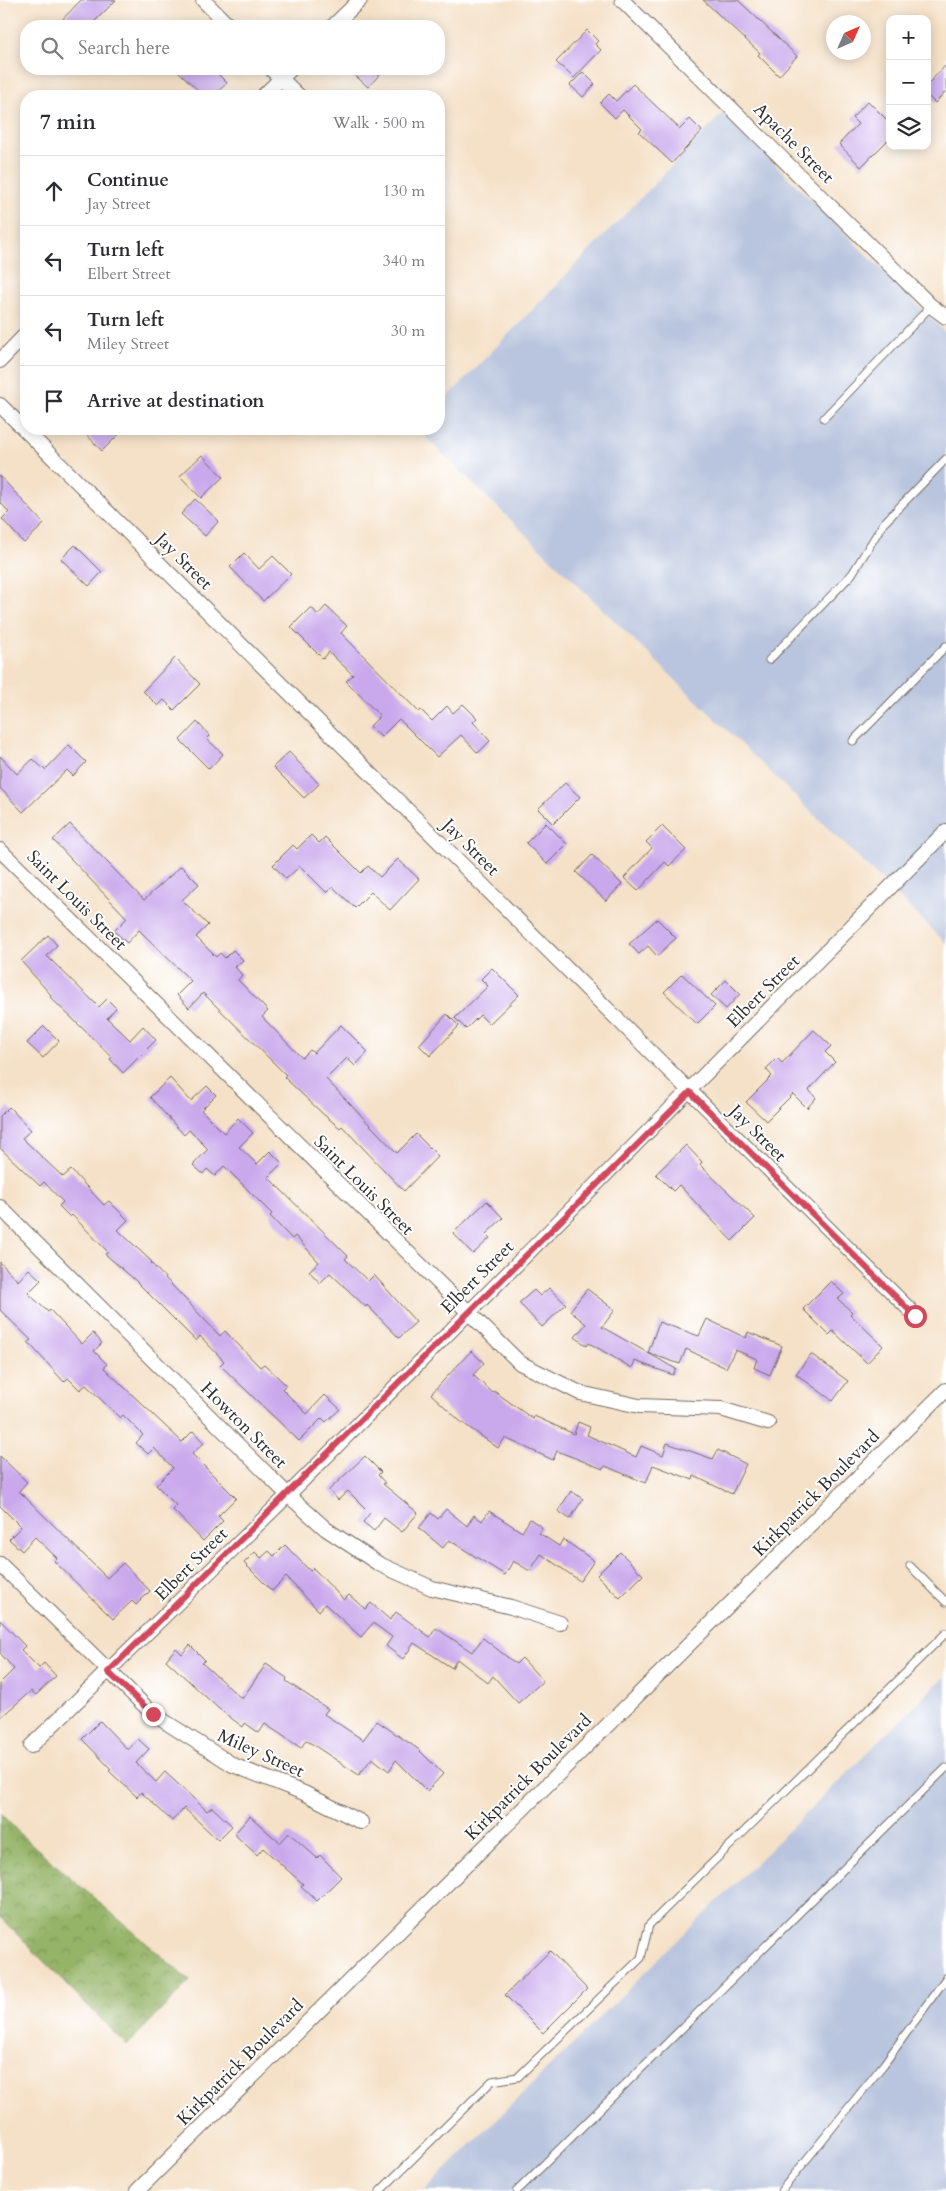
<!DOCTYPE html>
<meta charset="utf-8">
<style>
body{margin:0;font-family:Cardo,serif;background:#f7f7f7;color:#2b2b33}
.controls{position:absolute;right:15px;top:15px;display:grid;overflow:hidden;border-radius:10px;box-shadow:0 2px 12px #0003}
.controls button{width:45px;height:45px;display:grid;place-items:center;padding:0;border:0;border-bottom:1px solid #e1e1e2;background:#fff;color:#2b2b33;font:25px sans-serif}
.compass{position:absolute;left:826px;top:15px;width:45px;height:45px;border-radius:50%;background:#fff;box-shadow:0 2px 12px #0003;rotate:45deg}
.stop{position:absolute;width:15px;height:15px;margin:-11px;border:4px solid #d1495b;border-radius:50%;background:#fff}
.stop.end{background:#d1495b;border-color:#fff;box-shadow:0 1px 5px #0008}
.list{margin:0;padding:0;list-style:none}
h2{display:flex;justify-content:space-between;align-items:center;height:65px;margin:0;padding:0 20px;font-size:21px}
h2 small{font-size:16px;font-weight:400;color:#7c7c81}
.list li{display:grid;grid-template-columns:32px 1fr auto;gap:15px;align-items:center;box-sizing:border-box;height:70px;padding:0 20px;border-top:1px solid #e1e1e2}
.list b{display:block;font-size:19px;white-space:nowrap}
.list p{margin:0;font-size:16px;white-space:nowrap;color:#7c7c81}
.list em{font-size:16px;font-style:normal;color:#7c7c81}
.icon{flex:none;width:28px;height:28px;fill:none;stroke:currentColor;stroke-width:2;stroke-linecap:round;stroke-linejoin:round}
.map{position:relative;flex:none;width:946px;height:2191px;overflow:hidden}
.search{position:absolute;background:#fff;box-shadow:0 2px 12px #0003;left:20px;top:20px;width:425px;height:55px;display:flex;align-items:center;gap:12px;box-sizing:border-box;padding:0 18px;border-radius:20px;color:#7c7c81;font-size:19px}
.panel{position:absolute;background:#fff;box-shadow:0 2px 12px #0003;left:20px;top:90px;width:425px;height:345px;border-radius:20px}
.map>svg:first-child{display:block}
.industrial{fill:#b9c5de}
.forest{fill:url(#forest-crowns);stroke:#607049}
.building{fill:#c9a8ec}
.lines{fill:none;stroke-linecap:round;stroke-linejoin:round}
.lane-casing{stroke:#726b62;stroke-width:9}
.street-casing{stroke:#726b62;stroke-width:16}
.lane{stroke:#fff;stroke-width:7}
.street{stroke:#fff;stroke-width:14}
.route{stroke:#d1495b;stroke-width:6}
.labels{text-anchor:middle;stroke-width:4;stroke-linejoin:round;paint-order:stroke}
.street-label{font-size:18px;fill:#2b2b2b;stroke:#fff}
</style>
<div class="map">
<svg width="946" height="2191" viewBox="0 0 946 2191">
<defs>
<pattern id="forest-crowns" width="20" height="18" patternUnits="userSpaceOnUse" patternTransform="scale(1.25)"><rect width="20" height="18" fill="#95b467"/><path d="M2 6a3 3 0 1 1 6 0M12 15a3 3 0 1 1 6 0" fill="none" stroke="#7a9355"/></pattern>
</defs>
<rect width="100%" height="100%" fill="#fff"/>
<filter id="ink" filterUnits="userSpaceOnUse"><feTurbulence type="fractalNoise" baseFrequency=".02" numOctaves="2"/><feDisplacementMap in="SourceGraphic" scale="10" xChannelSelector="R" yChannelSelector="G"/><feConvolveMatrix kernelMatrix="1 2 1 2 8 2 1 2 1" color-interpolation-filters="sRGB"/></filter>
<filter id="wash" filterUnits="userSpaceOnUse"><feTurbulence type="fractalNoise" baseFrequency=".0096" numOctaves="4" result="noise"/><feDisplacementMap in="SourceGraphic" scale="20" xChannelSelector="R" yChannelSelector="G"/><feGaussianBlur stdDeviation="1.12" result="paint"/><feColorMatrix in="noise" values="0 0 0 0 0 0 0 0 0 0 0 0 0 0 0 0 0 1.4 0 .05"/><feComposite in="paint" operator="in"/></filter>
<g filter="url(#wash)">
<rect width="100%" height="100%" fill="#f5e1c8"/>
<path class="industrial" d="M723,113L946,333V943L417,429H439V406Z
M946,1675V2191H424Z"/>
<path class="forest" d="M0,1813L21,1835L190,1981L127,2045L0,1917Z"/>
<g id="blocks">
<path class="building" d="M81,0H116L90,26H56Z
M703,0H738L797,56L779,76L758,55L760,53Z
M587,30L598,41L595,44L601,50L574,78L556,62Z
M946,65V91L935,103L927,95V85Z
M176,69H213L227,83L213,96H204Z
M348,69H385L368,87Z
M583,72L595,84L583,97L570,85Z
M633,84L680,129L690,119L702,131L672,163L639,132L642,129L623,110L615,118L600,103L609,94L616,101Z
M868,101L890,123V138L861,167L839,144L858,124L852,118Z
M81,429H112L118,435L102,451Z
M202,455L223,477L201,498L180,476Z
M0,476L44,524L24,543L2,519L9,512L0,502Z
M195,499L219,521L205,536L181,514Z
M75,545L102,572L89,586L61,559Z
M244,553L259,569L273,556L291,574L263,601L230,567Z
M326,606L347,626L341,633L419,712L421,710L432,721L447,706L453,713L463,704L477,718L473,722L490,741L478,753L461,735L437,757L399,719L381,737L370,726L380,716L346,681L353,675L329,652L323,659L291,627L311,607L318,615Z
M175,658L200,684L174,710L164,700L158,706L143,691Z
M197,722L210,736L207,739L223,754L209,769L180,740Z
M69,745L86,762L73,776L67,770L23,812L0,788V756L17,774L33,759L45,770Z
M289,752L319,784L304,798L273,767Z
M565,783L580,797L553,824L538,809Z
M546,823L567,844L547,864L526,843Z
M70,824L144,900L181,866L199,884L182,900L208,925L196,937L216,957L220,953L225,958L233,950L243,960L235,967L242,975L238,980L268,1011L262,1017L302,1058L310,1050L314,1053L341,1025L368,1052L355,1066L347,1058L326,1079L397,1153L416,1134L438,1156L404,1191L342,1126L340,1128L323,1114L284,1077L286,1075L203,993L189,1008L177,995L191,981L139,930L127,943L114,931L127,918L53,840Z
M662,826L686,850L669,866L665,862L638,891L624,878L652,848L646,842Z
M311,835L319,843L325,837L361,873L368,866L380,877L398,859L419,879L390,910L371,892L355,908L333,887L327,893L300,866L286,879L273,865L293,845L297,849Z
M592,855L622,884L606,901L576,872Z
M657,919L676,938L657,956L648,946L639,954L629,944Z
M48,935L57,945L47,956L99,1007L107,999L116,1008L107,1018L130,1040L143,1026L156,1040L123,1073L110,1059L112,1057L50,997L51,995L21,961Z
M492,968L519,995L489,1024L480,1015L466,1029L455,1018L488,986L481,979Z
M682,974L715,1006L697,1024L664,992Z
M726,980L740,994L726,1009L711,995Z
M447,1014L459,1026L430,1056L419,1045Z
M44,1026L59,1041L43,1058L27,1043Z
M814,1030L831,1046L825,1052L835,1062L809,1090L816,1098L807,1108L793,1094L766,1121L746,1102L772,1076L766,1069L777,1058L782,1063Z
M170,1078L191,1101L207,1086L216,1095L201,1110L224,1133L238,1118L253,1133L239,1147L257,1164L270,1151L282,1163L268,1177L348,1256L345,1259L368,1281L374,1275L416,1322L399,1338L367,1305L366,1307L330,1273L320,1283L309,1271L319,1262L295,1236L292,1239L270,1216L272,1214L224,1166L215,1176L207,1169L203,1174L193,1165L208,1149L189,1130L184,1135L150,1097Z
M9,1107L31,1130L22,1138L63,1177L71,1170L104,1205L109,1201L128,1220L118,1230L152,1262L151,1263L220,1336L225,1331L260,1367L264,1364L286,1385L282,1389L307,1414L325,1395L340,1409L326,1422L322,1418L299,1441L220,1365L224,1361L200,1336L196,1341L135,1280L105,1254L108,1252L72,1215L70,1217L59,1206L63,1202L44,1182L40,1186L0,1148V1116Z
M686,1145L702,1162L700,1165L755,1218L732,1241L679,1185L673,1191L656,1174Z
M487,1201L503,1218L486,1234L490,1238L473,1254L453,1233Z
M0,1262L18,1281L29,1269L41,1280L28,1293L48,1312L50,1310L82,1344L93,1333L102,1343L94,1351L107,1364L104,1368L182,1442L193,1431L204,1443L192,1454L236,1498L218,1516L223,1521L203,1541L173,1510L177,1506L156,1485L173,1468L154,1448L148,1454L136,1443L143,1435L123,1415L120,1418L86,1385L80,1390L68,1378L64,1382L28,1342L31,1340L0,1310Z
M831,1281L844,1294L838,1299L852,1312L850,1314L883,1346L867,1363L833,1331L829,1335L803,1309Z
M549,1288L566,1304L542,1327L519,1303L534,1290L540,1296Z
M587,1289L615,1310L602,1327L648,1353L659,1322L699,1336L707,1319L746,1338L748,1332L782,1346L770,1375L754,1368L757,1359L735,1350L726,1368L686,1349L680,1364L648,1353L676,1369L673,1375L635,1361L632,1368L589,1343L587,1346L575,1337L586,1324L570,1311Z
M471,1351L484,1363L473,1375L493,1393L494,1391L533,1419L534,1416L574,1434L578,1422L590,1427L587,1435L636,1457L641,1446L663,1455L667,1443L713,1459L718,1450L746,1464L732,1494L694,1476L693,1480L653,1465L646,1483L605,1466L603,1469L557,1451L553,1460L505,1438L498,1448L460,1421L431,1394Z
M811,1354L848,1381L833,1401L796,1374Z
M0,1456L27,1482L19,1491L107,1578L123,1563L150,1591L136,1605L132,1601L113,1619L54,1561L57,1558L35,1537L22,1551L9,1539L21,1527L0,1506Z
M365,1456L381,1472L378,1475L385,1483L383,1484L418,1513L402,1532L384,1518L374,1531L363,1522L370,1513L348,1491L338,1500L329,1490Z
M571,1491L583,1499L570,1519L558,1511Z
M446,1509L467,1526L474,1515L482,1521L489,1511L522,1532L530,1519L542,1527L539,1533L559,1546L563,1539L594,1561L580,1581L541,1554L530,1571L513,1561L505,1575L449,1540L443,1548L419,1528L431,1513L438,1519Z
M285,1545L310,1571L313,1568L344,1600L349,1595L365,1609L371,1603L390,1620L396,1612L430,1637L436,1628L472,1652L483,1638L516,1664L522,1658L543,1681L518,1703L493,1676L488,1683L457,1659L452,1668L414,1643L403,1659L386,1646L392,1637L373,1623L361,1637L325,1604L319,1611L286,1577L272,1591L244,1563L255,1552L261,1558L269,1551L274,1556Z
M620,1552L643,1575L620,1598L597,1575Z
M0,1620L25,1646L21,1650L39,1668L44,1663L56,1676L36,1695L31,1691L0,1718V1683L14,1669L0,1653Z
M190,1645L205,1660L202,1663L242,1699L266,1664L287,1678L286,1681L328,1709L324,1714L363,1740L377,1721L418,1749L443,1774L427,1791L396,1760L389,1771L372,1758L359,1775L306,1740L301,1748L265,1724L259,1733L245,1723L243,1727L219,1709L166,1660L176,1648L182,1654Z
M100,1721L128,1750L138,1739L149,1749L136,1763L156,1782L165,1772L207,1811L212,1807L232,1826L218,1840L184,1808L172,1821L141,1792L137,1797L109,1771L111,1769L82,1739Z
M250,1816L280,1843L289,1833L317,1858L320,1855L341,1877L317,1901L301,1886L303,1884L263,1848L257,1855L234,1834Z
M550,1951L587,1989L543,2033L505,1995Z"/>
</g>
</g>
<g filter="url(#ink)">
<use href="#blocks" fill-opacity="0" stroke="#726b62" stroke-width="1"/>
<g class="lines">
<defs>
<path id="lane" d="M824,418L931,306
M769,660L852,574L883,524L946,459
M853,741L946,646
M910,1566L946,1602
M380,2191L492,2081L518,2077L641,1958L649,1925L946,1633
M517,2191L946,1768
M781,2191L884,2064L946,1978"/>
<path id="street" d="M203,0L229,26
M622,0L931,306L946,317
M333,26L360,0
M271,69L299,96
M263,96L291,69
M0,361L26,334
M0,405L915,1315
M0,850L520,1363L580,1393L639,1406L721,1409L768,1423
M0,1207L288,1495L326,1529L379,1564L432,1588L511,1607L560,1623
M0,1564L153,1714L233,1765L304,1793L361,1822
M31,1746L288,1495L946,831
M137,2191L946,1390"/>
</defs>
<use href="#lane" class="lane-casing"/>
<use href="#street" class="street-casing"/>
<use href="#lane" class="lane"/>
<use href="#street" class="street"/>
</g>
</g>
<g class="lines" filter="url(#ink)">
<path class="route" d="M153,1714L108,1672L690,1092L915,1316"/>
</g>
<g class="labels">
<g class="street-label">
<text transform="translate(794 143) rotate(45)" y="6">Apache Street</text>
<text transform="translate(184 561) rotate(45)" y="6">Jay Street</text>
<text transform="translate(471 847) rotate(45)" y="6">Jay Street</text>
<text transform="translate(77 900) rotate(45)" y="6">Saint Louis Street</text>
<text transform="translate(763 991) rotate(-45)" y="6">Elbert Street</text>
<text transform="translate(758 1133) rotate(45)" y="6">Jay Street</text>
<text transform="translate(364 1185) rotate(45)" y="6">Saint Louis Street</text>
<text transform="translate(477 1277) rotate(-45)" y="6">Elbert Street</text>
<text transform="translate(244 1425) rotate(45)" y="6">Howton Street</text>
<text transform="translate(816 1493) rotate(-45)" y="6">Kirkpatrick Boulevard</text>
<text transform="translate(191 1564) rotate(-45)" y="6">Elbert Street</text>
<text transform="translate(261 1753) rotate(24)" y="6">Miley Street</text>
<text transform="translate(528 1777) rotate(-45)" y="6">Kirkpatrick Boulevard</text>
<text transform="translate(240 2062) rotate(-45)" y="6">Kirkpatrick Boulevard</text>
</g>
</g>
</svg>
<div class="controls">
<button>+</button>
<button>−</button>
<button><svg class="icon" aria-label="layers" viewBox="0 0 24 24"><path d="M12 4l9 5-9 5-9-5zM3 14l9 5 9-5"/></svg></button>
</div>
<svg class="compass" viewBox="-18 -18 36 36"><path d="M0-13l5 13h-10z" fill="#e53935"/><path d="M0 13l5-13h-10z" fill="#7c7c81"/></svg>
<div class="stop" style="left:915px;top:1316px"></div>
<div class="stop end" style="left:153px;top:1714px"></div>
<div class="search"><svg class="icon" aria-label="search" viewBox="0 0 24 24"><circle cx="10" cy="10" r="6"/><path d="M15 15l6 6"/></svg>Search here</div>
<section class="panel">
<h2>7 min<small>Walk · 500 m</small></h2>
<ul class="list">
<li><svg class="icon" aria-label="ahead" viewBox="0 0 24 24"><path d="M12 20V5M6 11l6-6 6 6"/></svg><div><b>Continue</b><p>Jay Street</p></div><em>130 m</em></li>
<li><svg class="icon" aria-label="left" viewBox="0 0 24 24"><path d="M17 20v-9H6M10 6l-5 5 5 5"/></svg><div><b>Turn left</b><p>Elbert Street</p></div><em>340 m</em></li>
<li><svg class="icon" aria-label="left" viewBox="0 0 24 24"><path d="M17 20v-9H6M10 6l-5 5 5 5"/></svg><div><b>Turn left</b><p>Miley Street</p></div><em>30 m</em></li>
<li><svg class="icon" aria-label="arrive" viewBox="0 0 24 24"><path d="M6 21V4h12l-3 4 3 4H6"/></svg><div><b>Arrive at destination</b></div></li>
</ul>
</section>
</div>
